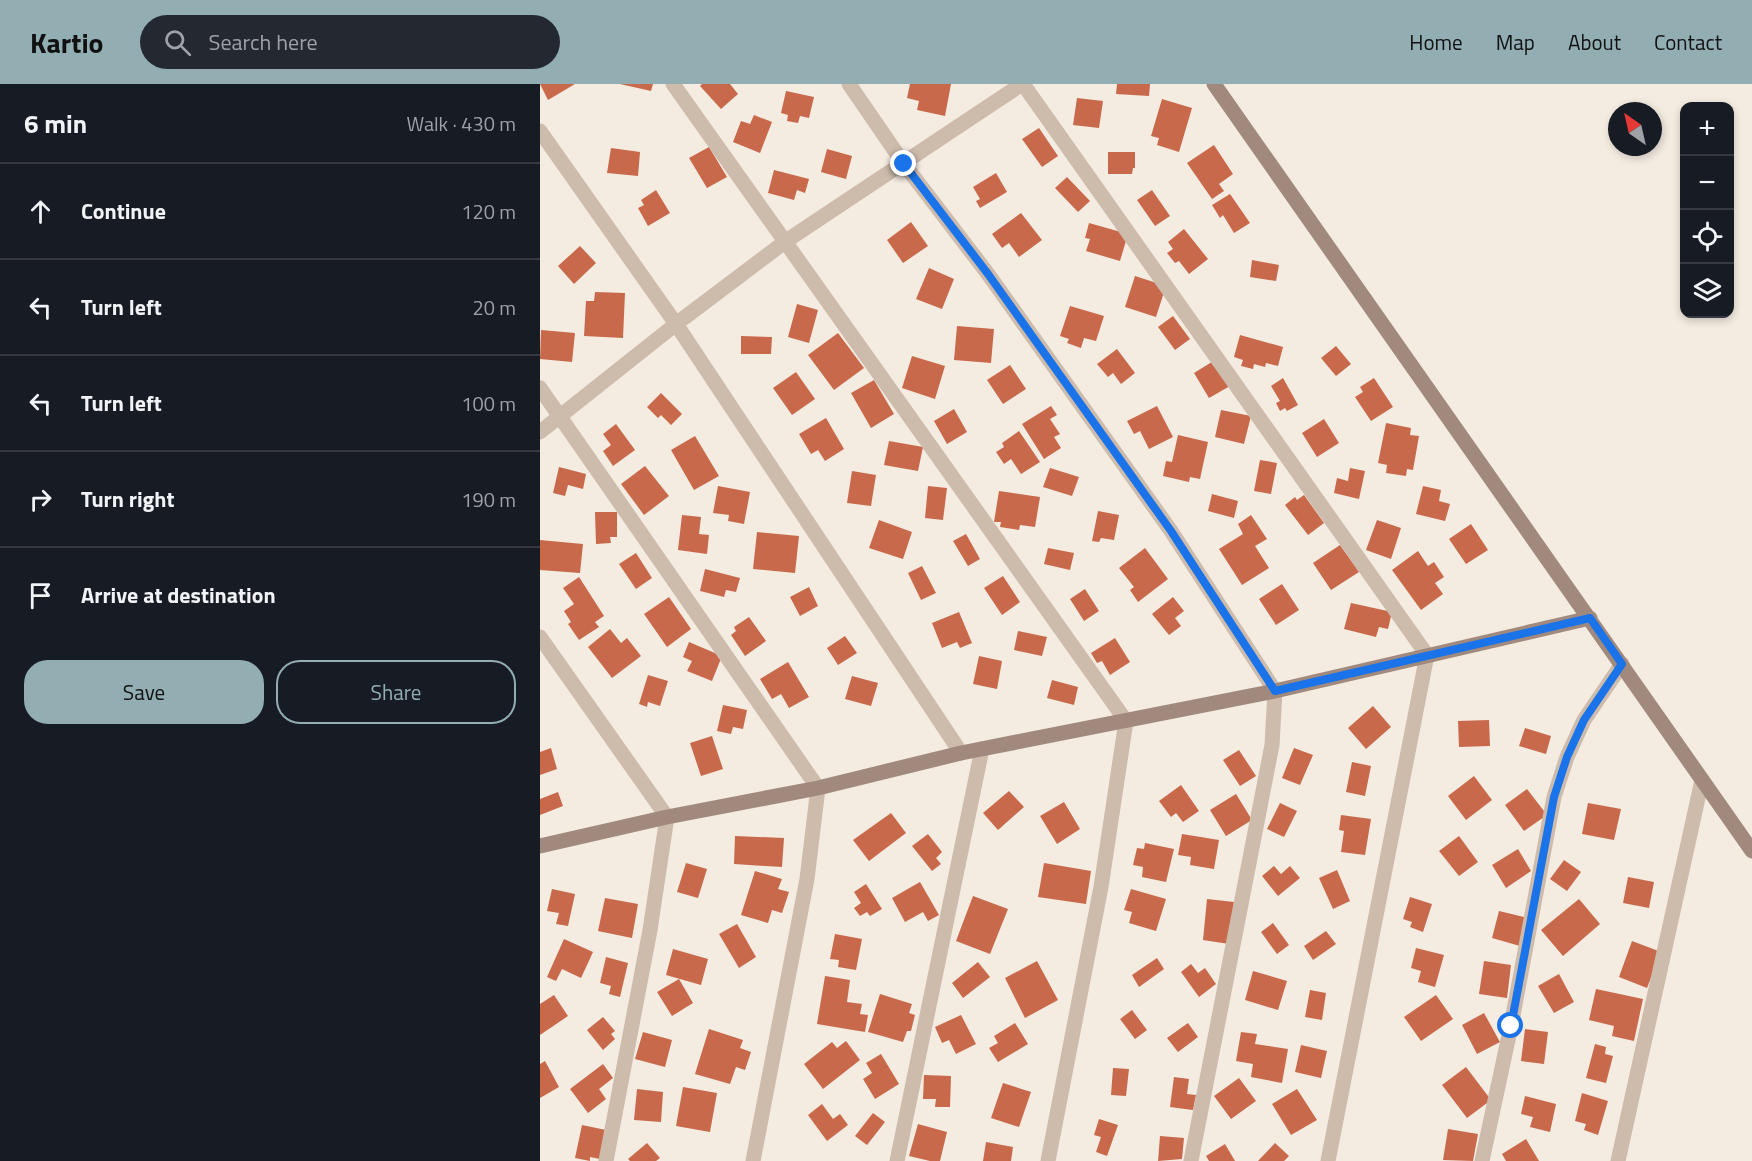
<!DOCTYPE html>
<meta charset="utf-8">
<style>
body{margin:0;font-family:"Titillium Web",sans-serif;background:#242831;color:#f1f3f6}
.controls{position:absolute;right:18px;top:18px;display:grid;overflow:hidden;border-radius:12px;box-shadow:0 3px 9px #0003}
.controls button{width:54px;height:54px;display:grid;place-items:center;padding:0;border:0;border-bottom:2px solid #363941;background:#171b24;color:#f1f3f6;font:30px sans-serif}
.compass{position:absolute;left:1068px;top:18px;width:54px;height:54px;border-radius:50%;background:#171b24;box-shadow:0 3px 9px #0003;rotate:326deg}
.stop{position:absolute;width:18px;height:18px;margin:-14px;border:4px solid #1a73e8;border-radius:50%;background:#fff}
.stop.end{background:#1a73e8;border-color:#fff;box-shadow:0 2px 6px #0008}
.list{margin:0;padding:0;list-style:none}
h2{display:flex;justify-content:space-between;align-items:center;height:78px;margin:0;padding:0 24px;font-size:26px}
h2 small{font-size:20px;font-weight:400;color:#9ea1a6}
.list li{display:grid;grid-template-columns:39px 1fr auto;gap:18px;align-items:center;box-sizing:border-box;height:96px;padding:0 24px;border-top:2px solid #363941}
.list b{display:block;font-size:22px;white-space:nowrap}
.list em{font-size:20px;font-style:normal;color:#9ea1a6}
.actions{display:flex;gap:12px;padding:18px 24px}
.actions a{flex:1;padding:14px 0;border:2px solid #92aeb2;border-radius:24px;text-align:center;font-size:21px;color:#92aeb2}
.actions .main{background:#92aeb2;color:#111}
.icon{flex:none;width:33px;height:33px;fill:none;stroke:currentColor;stroke-width:2;stroke-linecap:round;stroke-linejoin:round}
.map{position:relative;flex:none;width:1212px;height:1077px;overflow:hidden}
header{display:flex;align-items:center;gap:36px;box-sizing:border-box;height:84px;padding:0 30px;background:#92aeb2;color:#111}
header strong{font-size:28px}
nav{display:flex;gap:33px;margin-inline-start:auto;font-size:21px}
.search{width:420px;height:54px;background:#242831;display:flex;align-items:center;gap:15px;box-sizing:border-box;padding:0 21px;border-radius:33px;color:#9ea1a6;font-size:22px}
main{display:flex}
aside{flex:1;background:#171b24}
.map>svg:first-child{display:block}
.building{fill:#c8694b}
.lines{fill:none;stroke-linecap:round;stroke-linejoin:round}
.street{stroke:#cdbbac;stroke-width:15}
.secondary{stroke:#a18a7d;stroke-width:15}
.route{stroke:#1a73e8;stroke-width:8}
</style>
<header>
<strong>Kartio</strong>
<div class="search"><svg class="icon" aria-label="search" viewBox="0 0 24 24"><circle cx="10" cy="10" r="6"/><path d="M15 15l6 6"/></svg>Search here</div>
<nav><a>Home</a><a>Map</a><a>About</a><a>Contact</a></nav>
</header>
<main>
<aside>
<h2>6 min<small>Walk · 430 m</small></h2>
<ul class="list">
<li><svg class="icon" aria-label="ahead" viewBox="0 0 24 24"><path d="M12 20V5M6 11l6-6 6 6"/></svg><div><b>Continue</b></div><em>120 m</em></li>
<li><svg class="icon" aria-label="left" viewBox="0 0 24 24"><path d="M17 20v-9H6M10 6l-5 5 5 5"/></svg><div><b>Turn left</b></div><em>20 m</em></li>
<li><svg class="icon" aria-label="left" viewBox="0 0 24 24"><path d="M17 20v-9H6M10 6l-5 5 5 5"/></svg><div><b>Turn left</b></div><em>100 m</em></li>
<li><svg class="icon" aria-label="right" viewBox="0 0 24 24"><path d="M7 20v-9h11M14 6l5 5-5 5"/></svg><div><b>Turn right</b></div><em>190 m</em></li>
<li><svg class="icon" aria-label="arrive" viewBox="0 0 24 24"><path d="M6 21V4h12l-3 4 3 4H6"/></svg><div><b>Arrive at destination</b></div></li>
</ul>
<div class="actions"><a class="main">Save</a><a>Share</a></div>
</aside>
<div class="map">
<svg width="1212" height="1077" viewBox="0 0 1212 1077">
<rect width="100%" height="100%" fill="#f4ebe1"/>
<path class="building" d="M0,0H35L8,16Z
M80,0H113L111,7Z
M162,0H190L198,10L181,25L160,2Z
M370,0H411L405,32L377,26L379,17L367,14Z
M577,0H610L609,12L576,10Z
M246,7L274,13L269,34L260,32L258,39L247,37L248,31L241,29Z
M537,14L563,17L559,44L533,41Z
M622,15L652,24L639,68L617,61L619,54L611,52Z
M214,31L232,38L220,69L193,58L201,37L210,40Z
M499,44L518,72L502,83L482,55Z
M674,61L693,90L679,100L684,107L672,115L647,79Z
M169,63L187,93L167,104L149,74Z
M71,64L100,68L98,92L67,89Z
M287,65L312,72L306,95L281,88Z
M568,68H595V84H593L592,90H568Z
M234,86L269,95L265,109L257,106L254,116L228,109Z
M456,89L467,108L440,124L436,117L440,115L433,103Z
M527,93L550,117L538,128L515,104Z
M116,106L130,129L108,142L98,124L104,121L101,116Z
M612,106L630,132L615,142L597,116Z
M690,110L710,139L694,149L683,131L680,134L672,121Z
M481,129L502,156L479,173L469,159L462,164L452,150Z
M371,138L388,162L363,179L347,156Z
M549,139L588,150L580,177L546,167L550,155L545,154Z
M644,145L668,175L649,190L639,177L635,179L627,169L633,165L628,158Z
M40,162L56,179L34,200L18,182Z
M712,176L739,181L736,197L710,193Z
M389,184L414,195L402,225L376,215Z
M595,192L626,202L616,233L585,223Z
M55,208L85,209L83,254L44,252L46,217H54Z
M257,220L278,226L269,259L248,253Z
M530,222L564,232L556,257L544,254L541,264L527,259L529,255L520,252Z
M633,232L650,255L635,266L618,243Z
M417,242L454,245L451,279L414,276Z
M1,246L35,249L32,278L0,275Z
M298,249L324,284L294,306L268,271Z
M700,251L743,263L738,282L726,279L725,283L714,280L713,285L701,282L703,276L694,273Z
M201,252L232,253L231,270H201Z
M796,262L811,280L796,292L781,274Z
M577,265L595,289L581,300L573,289L568,293L557,280Z
M372,272L405,282L395,315L362,304Z
M675,276L690,302L669,314L654,289Z
M470,281L486,305L463,320L447,296Z
M256,288L275,315L252,331L233,304Z
M743,294L758,321L747,327L745,324L740,327L736,319L740,317L731,302Z
M834,294L853,323L831,337L815,313L823,308L820,303Z
M334,296L354,330L331,344L311,309Z
M121,309L142,330L131,341L121,331L118,334L107,323Z
M511,322L517,331L510,335L520,350L514,353L521,364L504,375L482,340Z
M617,322L633,353L609,365L600,347L594,350L587,337Z
M414,325L427,348L407,360L394,337Z
M681,326L711,332L704,360L675,353Z
M286,334L304,365L285,377L278,366L271,370L259,350Z
M784,335L799,359L777,373L762,349Z
M846,339L871,344L870,351L879,352L873,386L867,385L866,392L846,389L847,381L838,379Z
M76,340L95,366L73,382L63,367L71,361L63,350Z
M479,347L500,378L481,390L471,375L464,380L456,368L464,363L462,359Z
M638,351L668,358L660,395L650,393L649,398L623,392L626,377L632,378Z
M155,352L179,392L154,406L131,366Z
M349,357L383,363L378,387L344,381Z
M720,376L737,379L731,410L714,407Z
M105,382L129,412L104,431L81,400Z
M19,383L46,390L43,405L28,401L25,412L13,409Z
M510,384L539,393L532,412L503,403Z
M810,384L825,387L819,415L794,409L797,394L808,397Z
M312,387L336,391L331,422L307,419Z
M178,402L210,408L204,440L188,437L189,431L173,429Z
M388,402L407,404L403,436L385,434Z
M883,402L901,406L899,417L910,420L905,437L876,430Z
M459,407L500,413L495,443L480,441L479,446L460,443L461,438H454Z
M672,410L698,417L694,434L668,427Z
M764,411L784,439L768,451L745,421L755,413L757,416Z
M558,427L579,431L574,456L561,454L559,458L552,457Z
M55,428H77V453H70L71,459L56,460Z
M142,431L161,433L159,450L169,451L167,470L138,466Z
M711,431L727,455L715,462L729,484L702,501L679,465L703,450L698,440Z
M339,436L372,448L363,475L329,464Z
M837,436L861,444L851,475L826,466Z
M931,440L948,466L926,480L909,455Z
M217,448L259,452L255,489L213,485Z
M426,450L440,475L428,482L413,457Z
M0,456L43,460L40,489L0,486Z
M800,461L819,488L791,506L773,479Z
M508,464L534,469L530,486L504,480Z
M605,464L628,495L598,518L590,506L594,503L579,484Z
M878,467L888,482L894,478L904,493L895,499L903,510L881,526L852,486Z
M96,469L112,494L96,505L79,480Z
M382,482L396,509L381,516L368,489Z
M165,485L200,494L196,508L186,506L184,513L160,507Z
M463,492L480,518L462,531L444,504Z
M39,493L64,532L55,538L59,543L39,556L28,540L31,538L24,527L34,520L23,504Z
M742,500L759,526L736,541L719,515Z
M269,503L278,522L260,532L250,513Z
M545,505L559,527L544,537L530,515Z
M129,513L151,545L127,563L104,530Z
M633,513L644,527L635,534L641,542L629,551L612,530Z
M811,519L852,528L848,545L839,543L836,553L804,545Z
M419,528L432,559L420,564L417,558L402,564L392,539Z
M209,533L226,557L205,572L191,551L196,547L194,543Z
M70,545L81,559L87,554L101,572L72,594L48,563Z
M478,547L507,553L502,572L474,566Z
M305,552L317,569L298,581L287,564Z
M575,554L590,578L570,591L562,577L557,579L551,569Z
M149,558L182,572L172,597L147,587L152,577L143,573Z
M439,572L462,577L457,605L433,600Z
M248,578L269,613L249,624L241,610L232,615L220,595Z
M108,591L128,597L120,622L108,618L107,623L99,620Z
M312,592L338,599L331,622L305,615Z
M512,596L538,603L534,621L507,614Z
M183,621L207,626L203,645L193,643L191,650L177,647Z
M833,622L851,643L826,665L808,644Z
M949,636L950,662L919,663L918,637Z
M985,644L1011,652L1006,670L979,662Z
M172,652L183,685L161,692L150,659Z
M11,664L17,685L0,691V668Z
M754,664L773,671L760,701L742,694Z
M699,666L716,692L700,702L683,676Z
M812,678L831,682L825,712L806,708Z
M934,692L952,716L926,736L908,712Z
M641,701L659,727L643,738L636,729L631,733L619,717Z
M987,705L1007,731L984,747L965,721Z
M469,707L484,723L458,746L443,729Z
M18,708L23,722L0,731V715Z
M696,710L712,736L686,752L670,726Z
M524,718L540,745L517,760L500,732Z
M740,719L757,727L744,753L727,745Z
M1048,719L1081,725L1074,756L1042,750Z
M351,729L366,749L329,777L313,756Z
M801,731L831,735L825,771L801,768L804,747L799,746Z
M388,750L402,768L396,774L401,780L392,787L372,762Z
M642,750L679,756L674,785L650,781L651,773L638,771Z
M195,752L244,754L242,783L194,780Z
M919,752L938,778L919,792L899,767Z
M605,759L634,765L626,798L602,793L603,783L593,781L597,764L604,765Z
M978,765L991,787L966,804L952,781Z
M1024,776L1041,788L1027,807L1010,795Z
M146,779L167,785L158,814L137,808Z
M504,779L551,787L546,820L498,813Z
M734,782L741,790L750,782L760,794L738,812L722,792Z
M797,786L810,817L793,825L779,794Z
M215,787L242,795L238,805L249,808L242,829L232,826L228,839L201,831Z
M1088,793L1114,798L1109,824L1083,819Z
M380,798L399,831L388,837L383,828L365,838L352,814Z
M326,800L342,825L330,832L327,828L320,832L314,824L321,819L314,808Z
M12,805L35,810L28,842L16,840L19,829L7,827Z
M591,805L626,815L616,847L589,839L592,828L584,826Z
M433,812L468,825L450,870L416,857Z
M870,813L892,820L883,848L870,843L872,838L863,835Z
M65,814L98,820L92,854L58,847Z
M667,815L694,818L689,860L663,856Z
M1039,815L1060,840L1023,872L1001,846Z
M959,827L988,834L980,862L952,854Z
M733,839L749,861L737,870L721,848Z
M197,840L216,873L199,884L179,850Z
M786,847L796,860L773,876L764,862Z
M295,850L322,855L316,886L298,883L299,876L290,875Z
M24,855L53,868L41,894L22,885L16,897L7,893Z
M1092,857L1121,868L1107,904L1079,893Z
M876,864L904,871L895,903L878,898L881,887L871,884Z
M133,865L168,875L161,901L126,891Z
M66,873L88,879L80,913L69,910L71,902L60,899Z
M617,874L624,885L599,903L592,891Z
M497,877L518,916L485,934L465,894Z
M944,877L971,881L967,914L939,910Z
M438,878L450,893L423,914L412,899Z
M651,880L658,889L665,884L676,900L659,913L641,888Z
M713,887L747,897L738,926L705,916Z
M1019,890L1034,918L1014,929L998,902Z
M285,892L310,896L307,918L322,920L320,930L328,931L325,948L277,940Z
M139,895L153,919L132,932L117,908Z
M1056,905L1103,915L1094,957L1072,952L1074,942L1049,936Z
M770,906L786,909L782,936L765,933Z
M340,910L372,920L369,929L375,931L371,947H367L363,958L328,948Z
M14,911L28,932L0,951V920Z
M896,911L913,935L881,957L864,933Z
M592,926L607,946L595,955L580,935Z
M944,929L960,958L937,970L922,941Z
M421,931L436,960L416,970L409,956L402,959L395,943Z
M63,933L75,947L71,950L75,955L63,966L47,946Z
M475,939L488,960L458,978L449,964L458,959L454,952Z
M648,939L658,953L638,968L627,954Z
M169,945L203,956L200,964L211,968L205,986L196,983L190,1000L155,990Z
M985,945L1008,948L1004,980L981,977Z
M103,948L132,956L125,983L95,975Z
M701,948L717,950L715,960L748,965L742,999L711,993L713,980L696,977Z
M306,957L320,976L283,1005L264,980L292,958L297,964Z
M1055,960L1066,963L1065,970L1073,972L1066,999L1046,994Z
M761,961L787,967L781,994L755,988Z
M341,970L359,1000L335,1015L323,995L332,989L326,979Z
M5,977L19,1003L0,1014V980Z
M63,980L73,994L59,1005L66,1015L48,1029L30,1005Z
M926,983L951,1016L927,1034L902,1001Z
M573,984L589,985L586,1012L571,1011Z
M384,991L411,992L410,1023H395L396,1015H383Z
M634,993L649,995L647,1010L656,1011L653,1026L630,1023Z
M699,994L716,1017L691,1035L674,1012Z
M463,999L491,1008L479,1043L451,1034Z
M143,1003L177,1009L170,1048L136,1042Z
M97,1005L123,1008L121,1038L94,1036Z
M757,1005L777,1036L751,1051L732,1020Z
M1042,1009L1068,1017L1058,1051L1044,1046L1046,1040L1035,1037Z
M985,1012L1016,1020L1010,1048L990,1043L993,1033L981,1030Z
M282,1020L293,1035L300,1030L308,1041L287,1057L268,1031Z
M333,1029L345,1038L327,1061L315,1052Z
M559,1035L578,1041L567,1072L556,1068L561,1053L554,1051Z
M378,1040L407,1048L400,1077H390L369,1072Z
M42,1041L66,1046L60,1075L50,1073V1077L35,1074Z
M908,1045L938,1050L933,1077L903,1076Z
M620,1052L644,1054L642,1075L618,1077Z
M986,1055L999,1077H966L962,1070Z
M446,1058L473,1063L471,1077H443Z
M107,1059L120,1074L116,1077H90L88,1075Z
M735,1059L749,1072L744,1077H718Z
M685,1060L695,1077H669L666,1072Z"/>
<g class="lines">
<path class="street" d="M133,0L586,637L561,803L508,1077
M309,0L364,80L448,190L631,447L735,607L732,661L651,1077
M483,0L887,571L788,1077
M0,47L136,240L421,669
M0,304L278,704L267,795L213,1077
M0,348L136,240L246,157L482,0
M0,553L127,733L110,846L66,1077
M357,1077L442,665
M942,1077L971,942L1014,713L1027,673L1044,636L1082,580
M1078,1077L1162,696"/>
<path class="secondary" d="M674,0L1212,767
M0,762L127,733L278,704L421,669L735,607L1050,534"/>
</g>
<g class="lines">
<path class="route" d="M364,80L448,190L631,447L735,607L1050,534L1082,580L1044,636L1027,673L1014,713L971,942"/>
</g>
</svg>
<div class="controls">
<button>+</button>
<button>−</button>
<button><svg class="icon" aria-label="locate" viewBox="0 0 24 24"><circle cx="12" cy="12" r="6"/><path d="M12 2v4M12 18v4M2 12h4M18 12h4"/></svg></button>
<button><svg class="icon" aria-label="layers" viewBox="0 0 24 24"><path d="M12 4l9 5-9 5-9-5zM3 14l9 5 9-5"/></svg></button>
</div>
<svg class="compass" viewBox="-18 -18 36 36"><path d="M0-13l5 13h-10z" fill="#e53935"/><path d="M0 13l5-13h-10z" fill="#9ea1a6"/></svg>
<div class="stop" style="left:971px;top:942px"></div>
<div class="stop end" style="left:364px;top:80px"></div>
</div>
</main>
